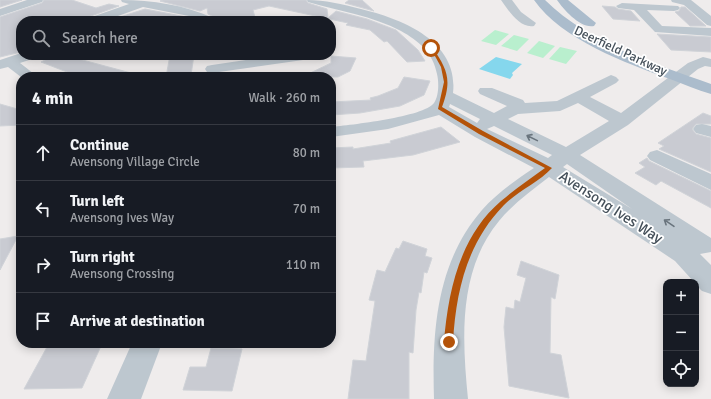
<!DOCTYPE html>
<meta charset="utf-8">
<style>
body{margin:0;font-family:Signika,sans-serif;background:#20242c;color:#f1f3f6}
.controls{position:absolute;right:12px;bottom:12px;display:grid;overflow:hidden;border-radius:8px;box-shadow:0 2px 10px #0003}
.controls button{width:36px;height:36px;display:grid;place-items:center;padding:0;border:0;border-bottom:1px solid #363941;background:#171b24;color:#f1f3f6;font:20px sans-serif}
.stop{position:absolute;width:12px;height:12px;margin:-9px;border:3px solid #b45309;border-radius:50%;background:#fff}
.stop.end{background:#b45309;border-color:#fff;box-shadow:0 1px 4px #0008}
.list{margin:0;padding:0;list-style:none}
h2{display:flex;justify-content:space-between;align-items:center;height:52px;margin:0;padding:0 16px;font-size:17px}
h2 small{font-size:13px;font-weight:400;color:#9ea1a6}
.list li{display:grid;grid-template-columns:26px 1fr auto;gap:12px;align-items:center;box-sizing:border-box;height:56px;padding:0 16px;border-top:1px solid #363941}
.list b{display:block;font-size:15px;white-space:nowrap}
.list p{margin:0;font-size:13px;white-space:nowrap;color:#9ea1a6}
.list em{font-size:13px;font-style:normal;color:#9ea1a6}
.icon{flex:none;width:22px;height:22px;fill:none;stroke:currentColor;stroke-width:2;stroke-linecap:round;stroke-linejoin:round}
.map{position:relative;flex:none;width:711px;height:399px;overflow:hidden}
.search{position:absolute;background:#171b24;box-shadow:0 2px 10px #0003;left:16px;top:16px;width:320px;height:44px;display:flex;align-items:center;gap:10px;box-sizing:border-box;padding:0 14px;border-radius:16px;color:#9ea1a6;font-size:15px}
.panel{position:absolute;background:#171b24;box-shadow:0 2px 10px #0003;left:16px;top:72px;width:320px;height:276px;border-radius:16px}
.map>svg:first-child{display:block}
.green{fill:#b9efce}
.water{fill:#85d7ed}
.building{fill:#c9cbd2;stroke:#d0d3d8}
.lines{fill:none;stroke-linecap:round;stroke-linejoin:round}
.minor{fill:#bdc7cf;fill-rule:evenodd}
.major{fill:#abbccc;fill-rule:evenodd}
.oneway{stroke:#69747d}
.route{fill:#b45309}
.labels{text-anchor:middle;stroke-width:3.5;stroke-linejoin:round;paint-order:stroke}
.far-street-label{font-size:13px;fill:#45505a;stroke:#fff}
.street-label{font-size:15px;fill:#45505a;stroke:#fff}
</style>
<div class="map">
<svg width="711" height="399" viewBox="0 0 711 399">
<rect width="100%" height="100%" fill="#efecec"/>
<path class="green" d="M495,30L509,34L496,45L481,41Z
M514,35L529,39L517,51L501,46Z
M539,41L555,46L543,58L527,53Z
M560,47L577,51L566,64L549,59Z"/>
<path class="water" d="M496,57L522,64L512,73L513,75L510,79L479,69Z"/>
<path class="building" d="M0,0H22L0,7Z
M44,0H72L96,8L109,4L119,6L88,17L86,21H21V52L0,57V17L42,3Z
M163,0H306L308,3L327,9L328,18L336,11L367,19L396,30L418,50L425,61L407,62L387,41L384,42L370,30L346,25L348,23L269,6L253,10L256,21H216L214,17L208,14L207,8L200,11L160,1Z
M349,0H362L374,11L345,3Z
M602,6L615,7L618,9L631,11L640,21L613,19Z
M681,7H685L706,26H690L675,12L679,11Z
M145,9L186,17L175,21H108Z
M657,34L711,37V52L671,50Z
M55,55H64L131,73L130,77H80L41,62Z
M170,55H194L191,75L166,77Z
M331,56L356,58L350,71L338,77H302L331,63Z
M404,77L430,81L424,95L400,106L360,113L331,115V102L371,100L370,98L378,96L398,88Z
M0,104L21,110V125L0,126Z
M703,113L711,116V124H696L692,129L696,134L711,138V172L659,149L664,146L658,143Z
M441,127L460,142L413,155L363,161L364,167L331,168V148L353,147V149L391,143L390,141Z
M647,158L649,161L711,191V208L661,181L656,185L635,173L645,167L639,163Z
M18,236L0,270V239Z
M403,241L427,249L425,256L432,258L427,273L424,272L421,293L419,292L416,310L413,353L409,352V399H348L353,360L366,361L375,301L369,300L377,270L385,272L396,248L399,249Z
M521,261L559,275L555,299L551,297L550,353L561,355L569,398L509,386L504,327L506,307L514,309L515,300L520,302L526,278L517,275Z
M101,346L82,388L24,389L47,347Z
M211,348L242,349L232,391L183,390L190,367H206Z"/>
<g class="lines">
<path class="minor" d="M27,0H43L42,2L0,16V9Z
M121,0C152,0 185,5 213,18L215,21H200L189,16L143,7L104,21H87L89,18L129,4L122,2Z
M307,0C325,0 342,4 361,9C402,19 459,41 453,93L494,113L507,106L480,94L478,91L480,88H492L523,100L525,103L557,101L611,75L616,77L619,80L616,83L590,97L621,113L688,63L703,57L711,59V67L705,66L698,69L628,125L580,155L711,238V252L700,254L711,265V294L702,291L696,285V282H694L675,261L549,177C532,190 513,204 499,221C458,271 462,338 468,399H434C432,332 436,263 482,210C497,193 516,180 534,168L475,137L439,115L388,129L331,137V127C350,125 424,117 434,103C439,96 439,82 437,74C433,53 419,41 401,31C373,16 339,11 308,2ZM578,103L609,121L566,147L508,119L518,114L560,111ZM450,104L480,119L477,123L449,107ZM494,126L552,155L548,158L487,129ZM567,164L632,209L563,167Z
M501,0H512L521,12L536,23L534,26C520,29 508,10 501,0Z
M671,0H691L711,16V26L707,25L684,5L672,2Z
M622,3L678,6L680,8L678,10L674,11L647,10L662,26L711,28V36L655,32L634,10L618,8L616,6Z
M21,53V55H37L35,58L20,63L38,77H21L8,67L0,69V60Z
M281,55L310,56L308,59L303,60L212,73L207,72L205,69L207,66L212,65Z
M702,124L711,126V137L696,133L693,129L696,125Z
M657,150L711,174V190L650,160L647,156L650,152Z
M132,343H162L141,399H107Z"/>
<path class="major" d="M534,0H545C590,44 653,63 711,84V94C697,90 684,84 670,79C626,63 562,40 534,0Z
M557,0H568L596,23L594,26C581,29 564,10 557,0Z"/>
</g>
<defs><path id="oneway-shaft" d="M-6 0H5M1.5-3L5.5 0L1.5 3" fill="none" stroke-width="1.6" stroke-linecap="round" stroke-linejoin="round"/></defs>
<g class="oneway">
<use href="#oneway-shaft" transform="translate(532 138) rotate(-154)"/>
<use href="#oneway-shaft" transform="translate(669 223) rotate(-146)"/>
</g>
<path class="route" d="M430,47H432C448,70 452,80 442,107L483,131L552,168C539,182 518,191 504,205C467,243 456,291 453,342L449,346L444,342C448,291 460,236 501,201C515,189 530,179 545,168L479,134L438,109L444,82L441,67Z"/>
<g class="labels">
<g class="far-street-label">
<text transform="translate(621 50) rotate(25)" y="5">Deerfield Parkway</text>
</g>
<g class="street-label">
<text transform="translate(611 207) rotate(33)" y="5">Avensong Ives Way</text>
</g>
</g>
</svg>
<div class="controls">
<button>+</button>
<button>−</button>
<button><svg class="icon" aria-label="locate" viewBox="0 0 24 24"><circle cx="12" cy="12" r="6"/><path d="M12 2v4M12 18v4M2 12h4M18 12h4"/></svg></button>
</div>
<div class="stop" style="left:431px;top:48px"></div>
<div class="stop end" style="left:449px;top:342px"></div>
<div class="search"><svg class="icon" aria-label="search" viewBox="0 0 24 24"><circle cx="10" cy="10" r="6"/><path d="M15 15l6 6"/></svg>Search here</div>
<section class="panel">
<h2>4 min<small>Walk · 260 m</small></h2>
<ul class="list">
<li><svg class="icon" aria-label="ahead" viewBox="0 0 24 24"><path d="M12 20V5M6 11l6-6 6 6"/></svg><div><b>Continue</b><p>Avensong Village Circle</p></div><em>80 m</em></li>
<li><svg class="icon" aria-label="left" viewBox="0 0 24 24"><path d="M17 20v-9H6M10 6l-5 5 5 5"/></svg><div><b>Turn left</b><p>Avensong Ives Way</p></div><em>70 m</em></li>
<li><svg class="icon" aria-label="right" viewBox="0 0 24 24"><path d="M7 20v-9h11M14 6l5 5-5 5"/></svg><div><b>Turn right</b><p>Avensong Crossing</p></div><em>110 m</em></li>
<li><svg class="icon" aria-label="arrive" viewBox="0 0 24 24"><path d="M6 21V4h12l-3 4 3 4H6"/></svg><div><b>Arrive at destination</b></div></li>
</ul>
</section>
</div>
